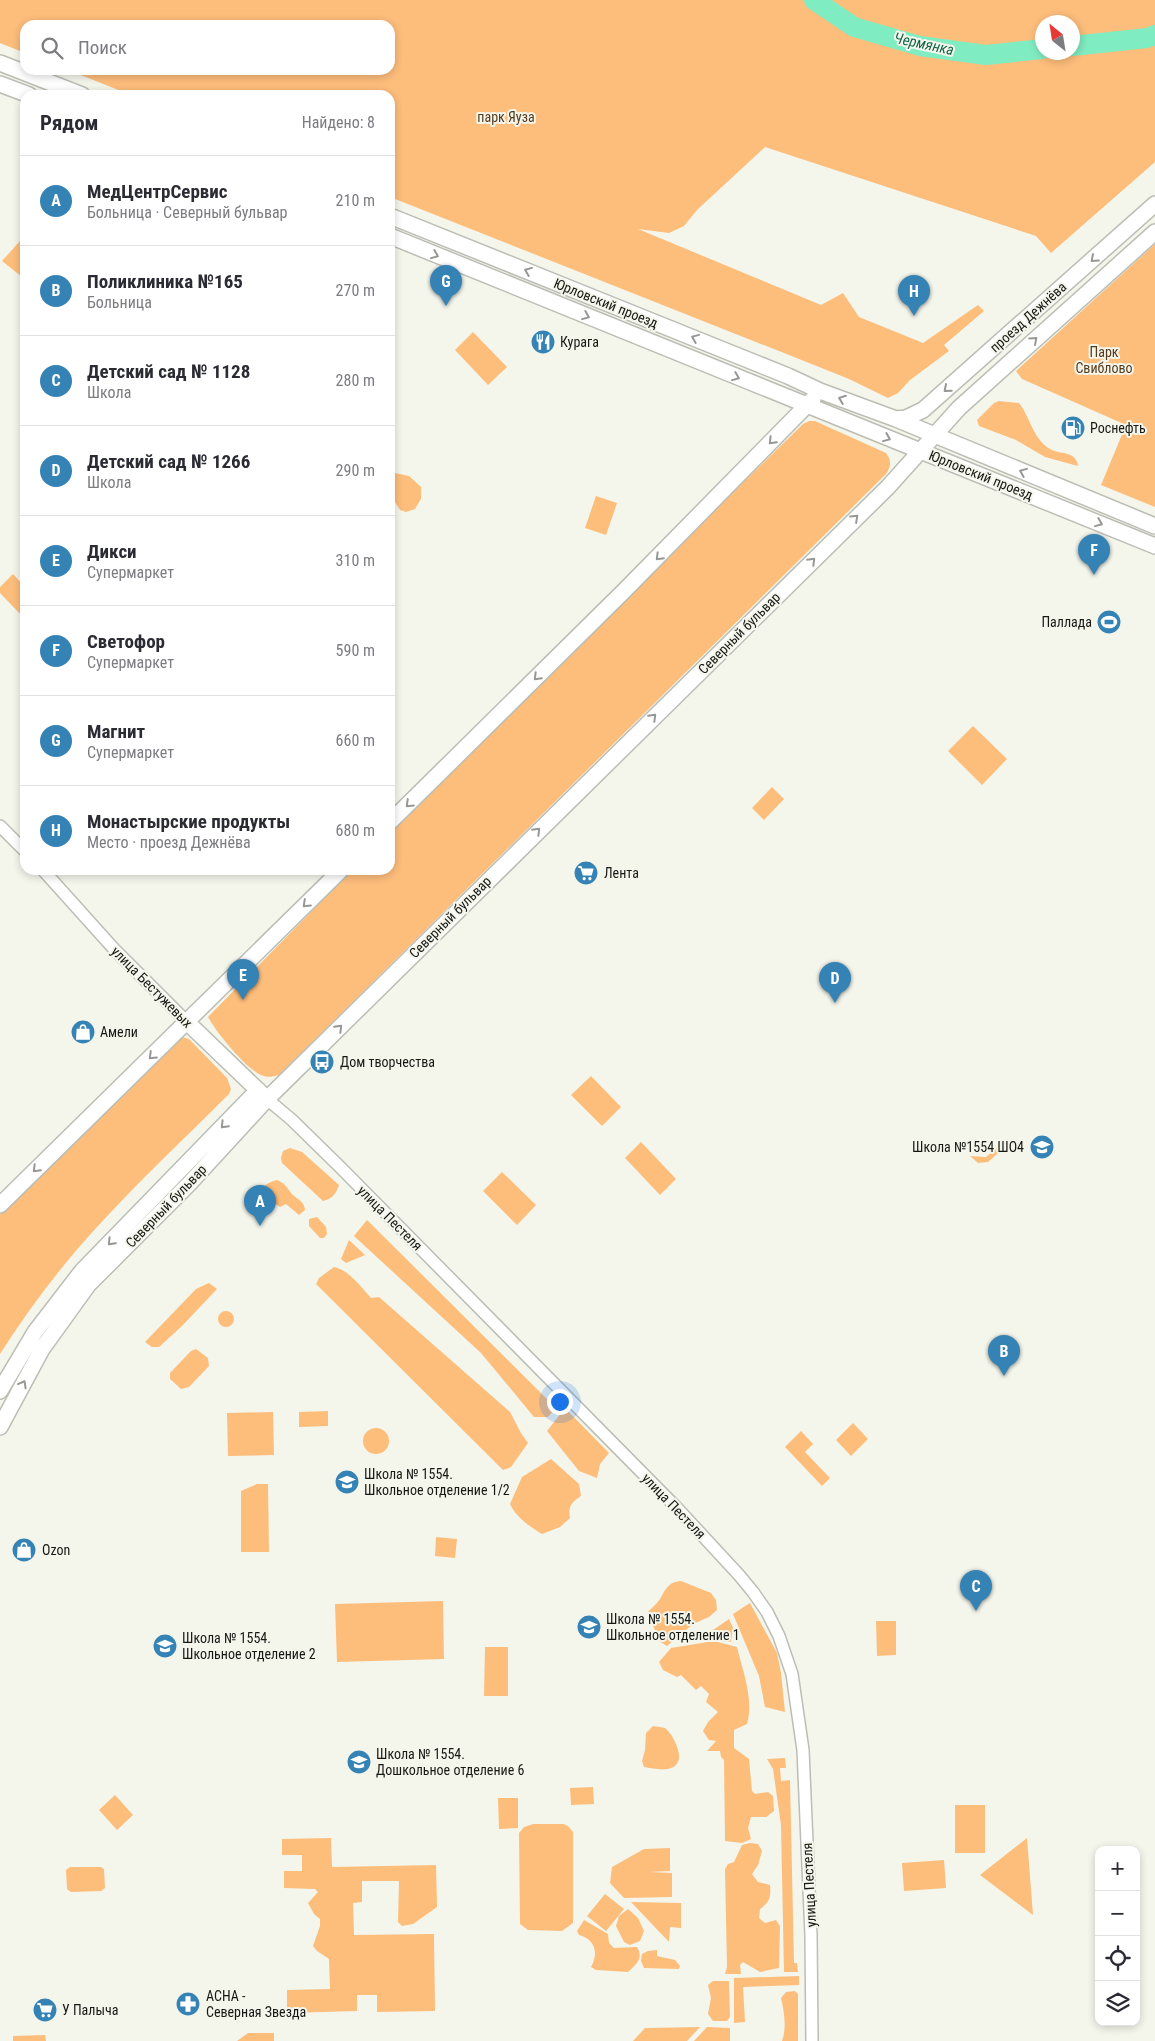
<!DOCTYPE html>
<html lang="ru">
<meta charset="utf-8">
<style>
body{margin:0;font-family:"Roboto Condensed",sans-serif;background:#f2f2f3;color:#2b2b33}
.controls{position:absolute;right:15px;bottom:15px;display:grid;overflow:hidden;border-radius:10px;box-shadow:0 2px 8px #0003}
.controls button{width:45px;height:45px;display:grid;place-items:center;padding:0;border:0;border-bottom:1px solid #e1e1e2;background:#fff;color:#2b2b33;font:25px sans-serif}
.compass{position:absolute;left:1035px;top:15px;width:45px;height:45px;border-radius:50%;background:#fff;box-shadow:0 2px 8px #0003;rotate:330deg}
.you{position:absolute;left:559px;top:1401px;width:18px;height:18px;margin:-12px;border:4px solid #fff;border-radius:50%;background:#1a73e8;box-shadow:0 0 0 8px #1a73e833}
.badge{display:grid;place-items:center;width:32px;height:32px;border-radius:50%;background:#3583b5;color:#fff;font-size:16px;font-weight:700}
.pin{position:absolute;translate:-50% -41px;filter:drop-shadow(0 1px 2px #0008)}
.pin::after{content:'';position:absolute;top:26px;width:18px;height:15px;background:inherit;clip-path:polygon(0 0,100% 0,50% 100%)}
.list{margin:0;padding:0;list-style:none}
h2{display:flex;justify-content:space-between;align-items:center;height:65px;margin:0;padding:0 20px;font-size:21px}
h2 small{font-size:16px;font-weight:400;color:#7c7c81}
.list li{display:grid;grid-template-columns:32px 1fr auto;gap:15px;align-items:center;box-sizing:border-box;height:90px;padding:0 20px;border-top:1px solid #e1e1e2}
.list b{display:block;font-size:19px;white-space:nowrap}
.list p{margin:0;font-size:16px;white-space:nowrap;color:#7c7c81}
.list em{font-size:16px;font-style:normal;color:#7c7c81}
.icon{flex:none;width:28px;height:28px;fill:none;stroke:currentColor;stroke-width:2;stroke-linecap:round;stroke-linejoin:round}
.map{position:relative;flex:none;width:1155px;height:2041px;overflow:hidden}
.search{position:absolute;background:#fff;box-shadow:0 2px 8px #0003;left:20px;top:20px;width:375px;height:55px;display:flex;align-items:center;gap:12px;box-sizing:border-box;padding:0 18px;border-radius:15px;color:#7c7c81;font-size:19px}
.panel{position:absolute;background:#fff;box-shadow:0 2px 8px #0003;left:20px;top:90px;width:375px;height:785px;border-radius:15px}
.map>svg:first-child{display:block}
.green{fill:#fdbd7b;fill-rule:evenodd}
.lines{fill:none;stroke-linecap:round;stroke-linejoin:round}
.river{stroke:#80ecc1;stroke-width:20}
.street-casing{stroke:#bcbeb5;stroke-width:14}
.secondary-casing{stroke:#bcbeb5;stroke-width:18}
.street{stroke:#fff;stroke-width:11}
.secondary{stroke:#fff;stroke-width:15}
.oneway{stroke:#979795}
.labels{text-anchor:middle;stroke-width:4;stroke-linejoin:round;paint-order:stroke}
.park-label{font-size:14px;fill:#563a1c;stroke:#f4f6ec}
.street-label{font-size:14px;fill:#171814;stroke:#f4f6ec}
.poi-label{font-size:14px;fill:#171814;stroke:#f4f6ec;text-anchor:start}
.water-label{font-size:15px;font-style:italic;fill:#11664b;stroke:#f4f6ec}
</style>
<div class="map">
<svg width="1155" height="2041" viewBox="0 0 1155 2041">
<rect width="100%" height="100%" fill="#f4f6ec"/>
<path class="green" d="M0,0H1155V162L1051,253L1036,236L765,147L697,210L684,226L669,233L638,229L821,305L843,293L859,317L923,343L978,305L984,311L944,345L949,351L910,380L898,393L888,398L849,379L799,359L390,197V95H131L68,70H390V25H25V53L0,43ZM1042,22H1072V52H1042Z
M20,241L25,246V274L22,277L2,261Z
M1155,244V507L1101,485L1126,425L1022,379L1016,371Z
M473,332L507,367L488,385L455,350Z
M999,401L1019,403C1030,417 1033,439 1050,449C1060,455 1076,450 1078,466L1045,457L1016,440L979,426L977,420L994,403Z
M809,421H815L886,453C892,461 891,466 886,474L279,1075C274,1076 269,1078 264,1076C248,1072 216,1032 208,1017L352,870H390V832L504,715L803,424Z
M390,472L409,476L421,487V499L415,509L406,512L400,510L390,494Z
M596,496L617,503L606,535L585,528Z
M13,574L25,587V613L22,616L0,593V587Z
M973,726L1007,759L982,785L948,751Z
M772,787L784,799L764,820L752,808Z
M182,1037L189,1039L227,1078L231,1089L229,1094C185,1138 139,1181 97,1227C61,1266 28,1310 0,1354V1214L174,1041Z
M591,1076L621,1107L602,1126L571,1095Z
M641,1142L676,1179L660,1195L625,1158Z
M1001,1144L1005,1147L988,1162L978,1163L970,1156L986,1157Z
M290,1148L302,1152L339,1185C336,1194 332,1199 323,1201L282,1163L281,1158L283,1151Z
M502,1172L536,1205L517,1225L483,1191Z
M277,1180C286,1184 287,1188 292,1194C298,1200 304,1201 305,1210L299,1215L286,1204L280,1207L271,1201L267,1202L260,1196C262,1185 267,1183 277,1180Z
M317,1217L326,1227L327,1234L324,1238H320L309,1226V1219Z
M367,1220L556,1408L548,1417H534L481,1353L354,1236Z
M349,1240L365,1255L346,1263L341,1259Z
M334,1267C349,1270 361,1287 371,1298L379,1297L510,1412L521,1433L528,1443L511,1467L503,1470L316,1284L319,1278Z
M209,1283L217,1289L182,1326L159,1347H152L145,1342L196,1289Z
M218 1319a8 8 0 1 1 16 0a8 8 0 1 1-16 0Z
M196,1349L208,1358L209,1366L189,1387L181,1389L170,1379V1373L191,1351Z
M565,1408L609,1453L600,1464L597,1478L579,1471L547,1431Z
M328,1411V1426L299,1427V1412Z
M273,1412L274,1455L228,1456L227,1413Z
M853,1423L868,1439L851,1456L836,1440Z
M363 1441a13 13 0 1 1 26 0a13 13 0 1 1-26 0Z
M801,1431L813,1444L805,1452L830,1478L822,1486L785,1447Z
M551,1459L579,1484L581,1496C571,1503 568,1506 570,1518L560,1527L542,1534C530,1527 516,1517 510,1504L522,1477Z
M257,1484H268L269,1552H241V1491Z
M436,1537L457,1539L455,1558L435,1556Z
M681,1581L711,1593L716,1600L717,1610L709,1617L693,1624L667,1646L659,1641L648,1612C651,1608 657,1604 660,1599C666,1589 668,1582 681,1581Z
M443,1601L444,1659L337,1662L335,1604Z
M750,1603L777,1653L781,1673L785,1712L765,1707L759,1676L733,1614Z
M729,1619L733,1628L731,1642L700,1639Z
M876,1621H896V1655L877,1656Z
M714,1641L737,1647C743,1672 754,1699 747,1724L734,1730V1748L749,1759L752,1791L755,1794L768,1792L773,1796L774,1811L766,1817H751L748,1828L751,1839L742,1843L725,1841L724,1760L721,1757L720,1751H707L716,1741L709,1740L703,1731L708,1722L718,1712L706,1702L709,1694L701,1686L696,1690L681,1675L677,1677L663,1670L659,1662L671,1648Z
M485,1647H508V1696H484Z
M653,1726C657,1727 662,1727 665,1728C674,1735 688,1763 671,1768C664,1771 651,1768 644,1767L642,1761L645,1750L646,1733Z
M785,1758L786,1768H780L781,1781L790,1780L794,1963H797L798,1972H784L781,1825L773,1769L767,1759Z
M593,1787L594,1804L571,1805L570,1788Z
M115,1795L133,1815L117,1830L99,1810Z
M498,1798H518V1828L499,1829Z
M955,1805H985V1853H955Z
M533,1824H563L568,1826L573,1832V1923L562,1931L528,1930L520,1924L519,1833L524,1827Z
M331,1838L332,1867L436,1865L437,1907L413,1924L402,1926L398,1922L399,1881H362V1902L353,1903L354,1935L434,1934L435,2011L377,2012V1995H357V2011L287,2013V1990L330,1989L329,1959L317,1951L313,1946L320,1926V1919L314,1914L308,1903L318,1892L315,1889L284,1888V1871H302V1855H282V1839Z
M1027,1838L1033,1915L980,1875Z
M750,1843L758,1844L762,1851L758,1865L752,1874L758,1882L770,1885C771,1897 770,1902 760,1909L759,1918L765,1923L776,1920L780,1926L779,1968L760,1972L743,1962L740,1965L741,1974H725L727,1967L725,1869L728,1864L734,1862L742,1845Z
M670,1848V1871L649,1872L672,1873V1897L624,1898L610,1883L612,1867L644,1849Z
M944,1860L946,1888L904,1891L902,1863Z
M70,1867H101L104,1869L105,1888L101,1891L71,1892L67,1889L66,1870Z
M605,1894L624,1909L606,1931L587,1916Z
M631,1902L681,1903V1928L670,1927L669,1942Z
M628,1909L638,1918L644,1931L640,1941L630,1945L624,1942L616,1926L619,1916Z
M584,1920L608,1934L609,1943L614,1948L637,1947C644,1958 636,1965 628,1972L596,1970L591,1967C599,1953 595,1939 579,1935L577,1931Z
M657,1950V1956L675,1960L680,1966L679,1969L644,1968L641,1961L642,1954L648,1951Z
M799,1976V1985L743,1987L745,2022L734,2023V1978Z
M713,1981H729L730,2017L727,2021H713L708,2014L711,1998L708,1985Z
M795,1991L798,1994V2041H782C787,2028 784,2011 781,1998L786,1992Z
M700,2027L687,2041H633L645,2028Z
M707,2027L730,2028V2041H694Z
M248,2033H274V2041H237Z
M45,2035L46,2041H13V2036Z"/>
<g class="lines">
<path class="river" d="M814,0L854,27L920,46L986,55L1042,49
M1072,46L1147,38L1155,35"/>
<defs>
<path id="street" d="M0,826L25,851
M43,870L114,949L187,1022
M267,1099L292,1120L340,1167L677,1508L739,1575L753,1592L767,1612L779,1636L792,1674L803,1750L811,1935L812,2041"/>
<path id="secondary" d="M0,63L82,95
M0,84L29,95
M390,216L788,376L820,391L896,419L1155,526
M390,236L1155,546
M896,419L906,418L923,410L1155,204
M390,822L623,592L813,399
M187,1022L265,1097
M0,1205L341,870
M0,1391L35,1332L82,1271L258,1090
M0,1427L42,1349L88,1285L189,1184L267,1099L888,487L959,408L1155,232"/>
</defs>
<use href="#street" class="street-casing"/>
<use href="#secondary" class="secondary-casing"/>
<use href="#street" class="street"/>
<use href="#secondary" class="secondary"/>
</g>
<defs><path id="oneway-chevron" d="M-2-3.5L2.5 0L-2 3.5" fill="none" stroke-width="1.6" stroke-linecap="round" stroke-linejoin="round" transform="scale(1.25)"/></defs>
<g class="oneway">
<use href="#oneway-chevron" transform="translate(435 255) rotate(22)"/>
<use href="#oneway-chevron" transform="translate(1094 259) rotate(138)"/>
<use href="#oneway-chevron" transform="translate(528 271) rotate(-158)"/>
<use href="#oneway-chevron" transform="translate(586 316) rotate(22)"/>
<use href="#oneway-chevron" transform="translate(695 338) rotate(-158)"/>
<use href="#oneway-chevron" transform="translate(1034 340) rotate(-42)"/>
<use href="#oneway-chevron" transform="translate(736 377) rotate(22)"/>
<use href="#oneway-chevron" transform="translate(947 389) rotate(139)"/>
<use href="#oneway-chevron" transform="translate(842 399) rotate(-159)"/>
<use href="#oneway-chevron" transform="translate(887 438) rotate(22)"/>
<use href="#oneway-chevron" transform="translate(772 441) rotate(134)"/>
<use href="#oneway-chevron" transform="translate(1023 472) rotate(-158)"/>
<use href="#oneway-chevron" transform="translate(855 518) rotate(-43)"/>
<use href="#oneway-chevron" transform="translate(1099 523) rotate(22)"/>
<use href="#oneway-chevron" transform="translate(659 557) rotate(135)"/>
<use href="#oneway-chevron" transform="translate(812 561) rotate(-45)"/>
<use href="#oneway-chevron" transform="translate(537 677) rotate(135)"/>
<use href="#oneway-chevron" transform="translate(653 717) rotate(-45)"/>
<use href="#oneway-chevron" transform="translate(409 804) rotate(136)"/>
<use href="#oneway-chevron" transform="translate(537 831) rotate(-45)"/>
<use href="#oneway-chevron" transform="translate(306 904) rotate(136)"/>
<use href="#oneway-chevron" transform="translate(339 1028) rotate(-45)"/>
<use href="#oneway-chevron" transform="translate(152 1056) rotate(136)"/>
<use href="#oneway-chevron" transform="translate(224 1125) rotate(134)"/>
<use href="#oneway-chevron" transform="translate(36 1169) rotate(135)"/>
<use href="#oneway-chevron" transform="translate(111 1242) rotate(134)"/>
<use href="#oneway-chevron" transform="translate(23 1384) rotate(-61)"/>
</g>
<defs>
<symbol id="restaurant-disc" viewBox="-11 -11 22 22"><circle r="9.5" fill="#3583b5" stroke="#f4f6ec"/><path d="M-5-6h1v4h1v-4h1v4h1v-4h1v5L-1.5 .5V6h-2V.5L-5-1ZM5-6V6H3V1.5H1.5Q1.5-4 5-6Z" fill="#fff"/></symbol>
<symbol id="fuel-disc" viewBox="-11 -11 22 22"><circle r="9.5" fill="#3583b5" stroke="#f4f6ec"/><path d="M-5.5-6h7V0h2V4h1.3V-2.5L3-4.5l.8-.8L6-3V5H2.5V1h-1V6h-7ZM-4.2-4.7v3.2H.2V-4.7Z" fill="#fff"/></symbol>
<symbol id="stadium-disc" viewBox="-11 -11 22 22"><circle r="9.5" fill="#3583b5" stroke="#f4f6ec"/><path d="M0-5a6.5 5 0 1 0 0 10a6.5 5 0 1 0 0-10ZM-3.5-1.8h7v3.6h-7Z" fill="#fff"/></symbol>
<symbol id="supermarket-disc" viewBox="-11 -11 22 22"><circle r="9.5" fill="#3583b5" stroke="#f4f6ec"/><path d="M-6-5.5h2.5l.6 2H6L4.5 2H-2.5L-4.4-4H-6ZM-1.5 3.2a1.3 1.3 0 1 0 .1 0ZM3 3.2a1.3 1.3 0 1 0 .1 0Z" fill="#fff"/></symbol>
<symbol id="shop-disc" viewBox="-11 -11 22 22"><circle r="9.5" fill="#3583b5" stroke="#f4f6ec"/><path d="M-5-2.5h2.3a2.7 3.5 0 0 1 5.4 0H5L5.5 6h-11ZM-1.5-2.5h3a1.5 2.3 0 0 0-3 0Z" fill="#fff"/></symbol>
<symbol id="bus-disc" viewBox="-11 -11 22 22"><circle r="9.5" fill="#3583b5" stroke="#f4f6ec"/><path d="M-5-6H5V4H4V6H2V4H-2V6H-4V4H-5ZM-3.5-4V0h7V-4ZM-3.5 1.2v1.5H-2V1.2ZM2 1.2v1.5H3.5V1.2Z" fill="#fff"/></symbol>
<symbol id="school-disc" viewBox="-11 -11 22 22"><circle r="9.5" fill="#3583b5" stroke="#f4f6ec"/><path d="M0-5L7-2L0 1L-7-2ZM-4 1L0 2.5L4 1V4Q0 6-4 4Z" fill="#fff"/></symbol>
<symbol id="pharmacy-disc" viewBox="-11 -11 22 22"><circle r="9.5" fill="#3583b5" stroke="#f4f6ec"/><path d="M-2-6h4v4h4v4h-4v4h-4v-4h-4v-4h4Z" fill="#fff"/></symbol>
</defs>
<g fill-rule="evenodd">
<use href="#restaurant-disc" x="529" y="328" width="28" height="28"/>
<use href="#fuel-disc" x="1059" y="414" width="28" height="28"/>
<use href="#stadium-disc" x="1095" y="608" width="28" height="28"/>
<use href="#supermarket-disc" x="572" y="859" width="28" height="28"/>
<use href="#shop-disc" x="69" y="1018" width="28" height="28"/>
<use href="#bus-disc" x="308" y="1048" width="28" height="28"/>
<use href="#school-disc" x="1028" y="1133" width="28" height="28"/>
<use href="#school-disc" x="333" y="1468" width="28" height="28"/>
<use href="#shop-disc" x="10" y="1536" width="28" height="28"/>
<use href="#school-disc" x="575" y="1613" width="28" height="28"/>
<use href="#school-disc" x="151" y="1632" width="28" height="28"/>
<use href="#school-disc" x="345" y="1748" width="28" height="28"/>
<use href="#pharmacy-disc" x="174" y="1990" width="28" height="28"/>
<use href="#supermarket-disc" x="31" y="1996" width="28" height="28"/>
</g>
<g class="labels">
<g class="park-label">
<text x="506" y="122">парк Яуза</text>
<text x="1104" y="357">Парк<tspan x="1104" dy="16">Свиблово</tspan></text>
</g>
<g class="street-label">
<text transform="translate(606 303) rotate(22)" y="5">Юрловский проезд</text>
<text transform="translate(1028 317) rotate(-42)" y="5">проезд Дежнёва</text>
<text transform="translate(981 475) rotate(22)" y="5">Юрловский проезд</text>
<text transform="translate(739 633) rotate(-45)" y="5">Северный бульвар</text>
<text transform="translate(450 917) rotate(-45)" y="5">Северный бульвар</text>
<text transform="translate(152 987) rotate(45)" y="5">улица Бестужевых</text>
<text transform="translate(166 1206) rotate(-46)" y="5">Северный бульвар</text>
<text transform="translate(390 1218) rotate(45)" y="5">улица Пестеля</text>
<text transform="translate(674 1506) rotate(46)" y="5">улица Пестеля</text>
<text transform="translate(809 1885) rotate(-93)" y="5">улица Пестеля</text>
</g>
<g class="poi-label">
<text x="560" y="347">Курага</text>
<text x="1090" y="433">Роснефть</text>
<text x="1092" y="627" text-anchor="end">Паллада</text>
<text x="604" y="878">Лента</text>
<text x="100" y="1037">Амели</text>
<text x="340" y="1067">Дом творчества</text>
<text x="1024" y="1152" text-anchor="end">Школа №1554 ШО4</text>
<text x="364" y="1479">Школа № 1554.<tspan x="364" dy="16">Школьное отделение 1/2</tspan></text>
<text x="42" y="1555">Ozon</text>
<text x="606" y="1624">Школа № 1554.<tspan x="606" dy="16">Школьное отделение 1</tspan></text>
<text x="182" y="1643">Школа № 1554.<tspan x="182" dy="16">Школьное отделение 2</tspan></text>
<text x="376" y="1759">Школа № 1554.<tspan x="376" dy="16">Дошкольное отделение 6</tspan></text>
<text x="206" y="2001">АСНА -<tspan x="206" dy="16">Северная Звезда</tspan></text>
<text x="62" y="2015">У Палыча</text>
</g>
<g class="water-label">
<text transform="translate(924 44) rotate(12)" y="5">Чермянка</text>
</g>
</g>
</svg>
<div class="controls">
<button>+</button>
<button>−</button>
<button><svg class="icon" aria-label="locate" viewBox="0 0 24 24"><circle cx="12" cy="12" r="6"/><path d="M12 2v4M12 18v4M2 12h4M18 12h4"/></svg></button>
<button><svg class="icon" aria-label="layers" viewBox="0 0 24 24"><path d="M12 4l9 5-9 5-9-5zM3 14l9 5 9-5"/></svg></button>
</div>
<svg class="compass" viewBox="-18 -18 36 36"><path d="M0-13l5 13h-10z" fill="#e53935"/><path d="M0 13l5-13h-10z" fill="#7c7c81"/></svg>
<div class="you"></div>
<div class="pin badge" style="left:260px;top:1226px">A</div>
<div class="pin badge" style="left:1004px;top:1376px">B</div>
<div class="pin badge" style="left:976px;top:1611px">C</div>
<div class="pin badge" style="left:835px;top:1003px">D</div>
<div class="pin badge" style="left:243px;top:1000px">E</div>
<div class="pin badge" style="left:1094px;top:575px">F</div>
<div class="pin badge" style="left:446px;top:306px">G</div>
<div class="pin badge" style="left:914px;top:316px">H</div>
<div class="search"><svg class="icon" aria-label="search" viewBox="0 0 24 24"><circle cx="10" cy="10" r="6"/><path d="M15 15l6 6"/></svg>Поиск</div>
<section class="panel">
<h2>Рядом<small>Найдено: 8</small></h2>
<ul class="list">
<li><span class="badge">A</span><div><b>МедЦентрСервис</b><p>Больница · Северный бульвар</p></div><em>210 m</em></li>
<li><span class="badge">B</span><div><b>Поликлиника №165</b><p>Больница</p></div><em>270 m</em></li>
<li><span class="badge">C</span><div><b>Детский сад № 1128</b><p>Школа</p></div><em>280 m</em></li>
<li><span class="badge">D</span><div><b>Детский сад № 1266</b><p>Школа</p></div><em>290 m</em></li>
<li><span class="badge">E</span><div><b>Дикси</b><p>Супермаркет</p></div><em>310 m</em></li>
<li><span class="badge">F</span><div><b>Светофор</b><p>Супермаркет</p></div><em>590 m</em></li>
<li><span class="badge">G</span><div><b>Магнит</b><p>Супермаркет</p></div><em>660 m</em></li>
<li><span class="badge">H</span><div><b>Монастырские продукты</b><p>Место · проезд Дежнёва</p></div><em>680 m</em></li>
</ul>
</section>
</div>
